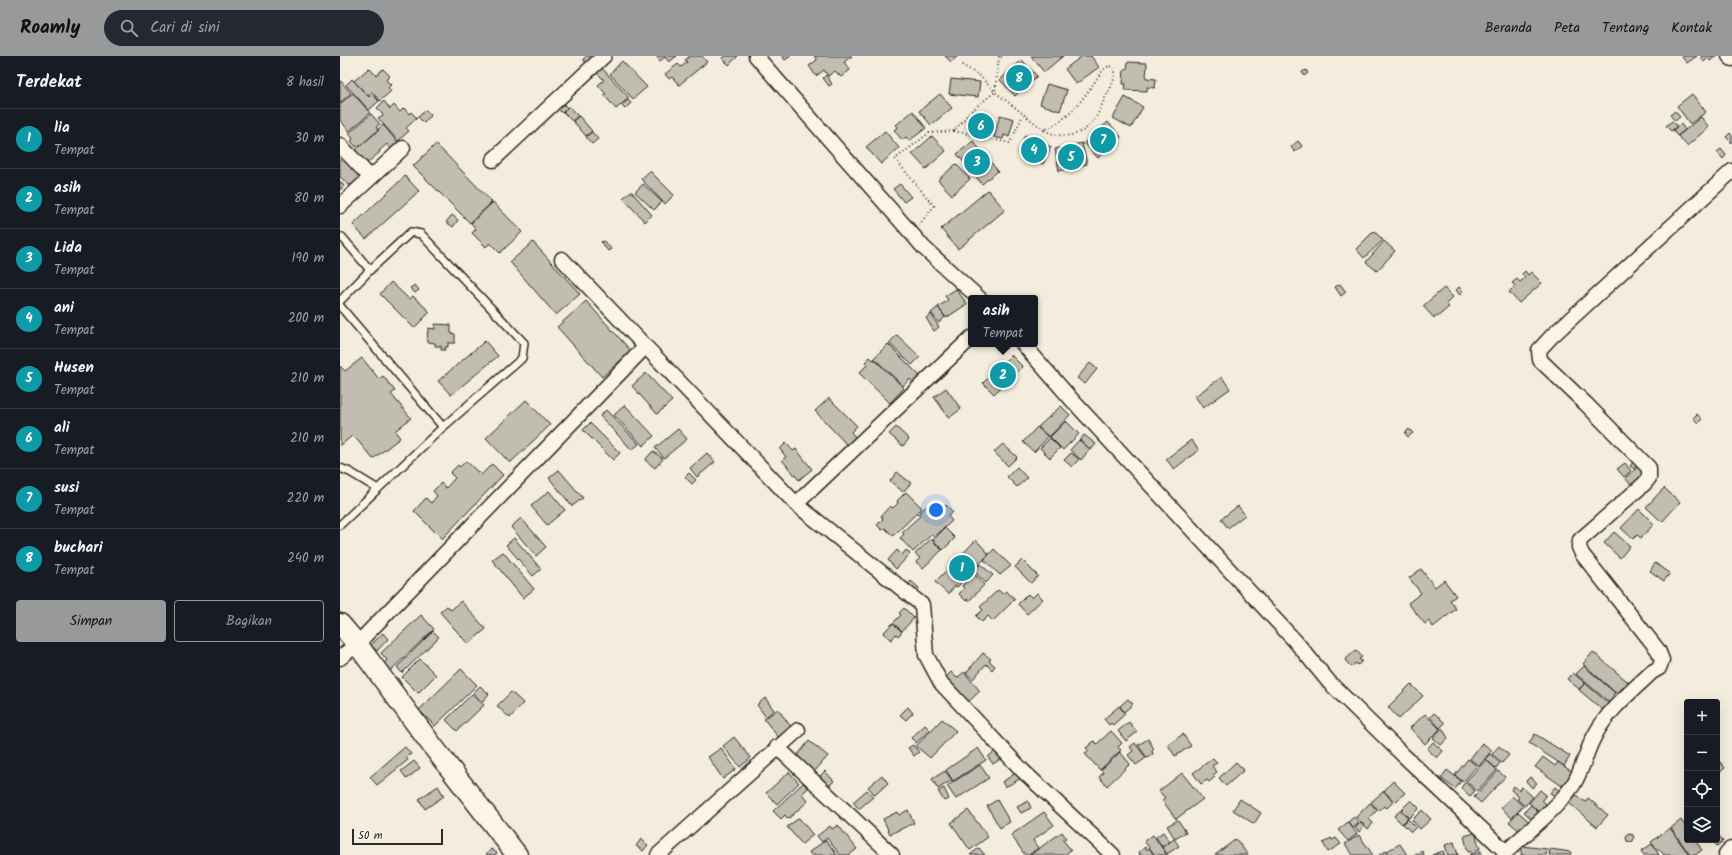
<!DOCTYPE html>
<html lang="id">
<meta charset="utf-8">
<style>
body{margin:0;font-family:Kalam,sans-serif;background:#242831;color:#f1f3f6}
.controls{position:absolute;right:12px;bottom:12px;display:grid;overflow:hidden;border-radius:4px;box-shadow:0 4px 16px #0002}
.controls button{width:36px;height:36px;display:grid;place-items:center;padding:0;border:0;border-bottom:1px solid #363941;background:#171b24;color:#f1f3f6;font:20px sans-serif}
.scale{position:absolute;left:12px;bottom:10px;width:91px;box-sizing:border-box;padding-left:4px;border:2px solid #2b2b2b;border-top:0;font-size:11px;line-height:14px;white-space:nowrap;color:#2b2b2b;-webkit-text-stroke:3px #fcf5e5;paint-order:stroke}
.you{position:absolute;left:596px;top:454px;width:14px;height:14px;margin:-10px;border:3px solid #fff;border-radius:50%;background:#1a73e8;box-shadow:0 0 0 6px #1a73e833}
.badge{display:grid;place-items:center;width:26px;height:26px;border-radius:50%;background:#98999b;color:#fff;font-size:13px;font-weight:700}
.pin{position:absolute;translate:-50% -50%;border:2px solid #fff;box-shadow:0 1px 4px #0006}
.popup{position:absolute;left:628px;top:239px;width:70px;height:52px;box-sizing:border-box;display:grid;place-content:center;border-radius:4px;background:#171b24;filter:drop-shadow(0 1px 3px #0005);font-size:13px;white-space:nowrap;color:#9ea1a6}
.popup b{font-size:15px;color:#f1f3f6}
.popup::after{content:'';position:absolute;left:50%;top:100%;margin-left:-8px;border:8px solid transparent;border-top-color:#171b24}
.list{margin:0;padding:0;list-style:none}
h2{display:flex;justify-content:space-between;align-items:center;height:52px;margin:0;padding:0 16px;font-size:17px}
h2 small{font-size:13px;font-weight:400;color:#9ea1a6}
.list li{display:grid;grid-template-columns:26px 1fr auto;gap:12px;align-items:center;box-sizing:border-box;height:60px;padding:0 16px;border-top:1px solid #363941}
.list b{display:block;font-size:15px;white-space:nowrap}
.list p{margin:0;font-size:13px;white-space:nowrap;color:#9ea1a6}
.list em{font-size:13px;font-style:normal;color:#9ea1a6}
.actions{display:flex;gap:8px;padding:12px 16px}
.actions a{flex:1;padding:9px 0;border:1px solid #98999b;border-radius:4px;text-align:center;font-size:14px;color:#98999b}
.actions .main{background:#98999b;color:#111}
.icon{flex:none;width:22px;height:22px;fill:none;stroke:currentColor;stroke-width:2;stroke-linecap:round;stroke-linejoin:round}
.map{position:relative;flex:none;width:1392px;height:799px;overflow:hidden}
header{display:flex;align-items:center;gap:24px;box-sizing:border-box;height:56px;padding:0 20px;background:#98999b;color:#111}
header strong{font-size:19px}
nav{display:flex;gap:22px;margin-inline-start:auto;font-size:14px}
.search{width:280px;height:36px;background:#242831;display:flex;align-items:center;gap:10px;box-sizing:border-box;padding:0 14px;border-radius:22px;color:#9ea1a6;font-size:15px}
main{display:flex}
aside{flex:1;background:#171b24}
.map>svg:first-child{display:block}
.building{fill:#c2bdb1;stroke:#2b2b2b}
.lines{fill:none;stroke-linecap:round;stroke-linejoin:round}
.lane-casing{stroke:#2b2b2b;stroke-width:10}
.street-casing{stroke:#2b2b2b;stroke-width:17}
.secondary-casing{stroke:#2b2b2b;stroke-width:23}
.primary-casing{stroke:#2b2b2b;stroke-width:25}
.path{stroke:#2b2b2b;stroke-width:2;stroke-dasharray:1 3;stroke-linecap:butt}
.lane{stroke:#fcf5e5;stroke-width:7}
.street{stroke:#fcf5e5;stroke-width:14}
.secondary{stroke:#fcf5e5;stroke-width:20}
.primary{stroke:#fcf5e5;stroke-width:22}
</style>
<header>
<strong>Roamly</strong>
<div class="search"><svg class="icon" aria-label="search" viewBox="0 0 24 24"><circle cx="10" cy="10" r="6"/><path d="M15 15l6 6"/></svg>Cari di sini</div>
<nav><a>Beranda</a><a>Peta</a><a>Tentang</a><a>Kontak</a></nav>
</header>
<main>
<aside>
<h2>Terdekat<small>8 hasil</small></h2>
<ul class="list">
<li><span class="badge" style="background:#0f9aa8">1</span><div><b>lia</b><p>Tempat</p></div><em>30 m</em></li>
<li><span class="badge" style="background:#0f9aa8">2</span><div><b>asih</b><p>Tempat</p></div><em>80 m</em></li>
<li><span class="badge" style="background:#0f9aa8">3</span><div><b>Lida</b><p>Tempat</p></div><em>190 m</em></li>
<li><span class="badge" style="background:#0f9aa8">4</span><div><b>ani</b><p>Tempat</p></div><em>200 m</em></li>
<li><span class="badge" style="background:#0f9aa8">5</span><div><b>Husen</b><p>Tempat</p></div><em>210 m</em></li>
<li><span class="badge" style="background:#0f9aa8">6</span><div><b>ali</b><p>Tempat</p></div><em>210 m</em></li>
<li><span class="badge" style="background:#0f9aa8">7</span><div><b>susi</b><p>Tempat</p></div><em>220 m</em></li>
<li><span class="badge" style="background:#0f9aa8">8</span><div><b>buchari</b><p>Tempat</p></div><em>240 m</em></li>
</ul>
<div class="actions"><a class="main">Simpan</a><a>Bagikan</a></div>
</aside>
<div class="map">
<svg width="1392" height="799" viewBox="0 0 1392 799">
<rect width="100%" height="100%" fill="#f4edde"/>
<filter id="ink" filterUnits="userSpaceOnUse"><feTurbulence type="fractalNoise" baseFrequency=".025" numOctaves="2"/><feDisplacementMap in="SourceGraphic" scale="8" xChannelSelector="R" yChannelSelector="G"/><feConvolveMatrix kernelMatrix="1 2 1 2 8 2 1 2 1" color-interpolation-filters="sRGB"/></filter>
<g filter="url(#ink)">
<path class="building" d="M247,0H250L255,6L248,10L243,3Z
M316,0H337L329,6L325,1L320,5Z
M350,0H362L367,6L339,29L332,21L329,23L325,18L338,8L341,11L347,6L345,4Z
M384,0H398L389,9L382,2Z
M442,0H451L445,4Z
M474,0H512L504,6L510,14L501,21L495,15L488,20L484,14L476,20L469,10L477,4Z
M605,0H618L611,6Z
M691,0H723L704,16Z
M742,0H751L759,11L736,28L725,13Z
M1341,0H1357L1347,7Z
M1362,0H1376L1370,5L1368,2L1364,6L1361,1Z
M682,4L697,20L675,40L660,24Z
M282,5L307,31L293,43L270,18Z
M788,6L807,7L806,22L816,23L815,32L807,31V35L785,34L786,28H783L784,13H787Z
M29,12L36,19L43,13L50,20L46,24L51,29L48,32L51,35L40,45L32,36L28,40L14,25Z
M262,12L289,42L276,53L264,39L266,38L258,29L264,24L257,17Z
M966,14L968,17L964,20L962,16Z
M486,19L492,28L489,30L483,22Z
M12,23L29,41L32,38L39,45L29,54L6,29Z
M611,23L640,26L638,41L609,38Z
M0,24L11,37L0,47Z
M707,28L727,34L720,55L700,48Z
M13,37L30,57L9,75L0,64V48Z
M600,38L612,52L591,69L579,55Z
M1352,38L1366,56L1350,68L1337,50Z
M785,41L803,51L791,72L773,62Z
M288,44L291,47L285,53L281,49Z
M44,45L50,53L54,49L60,56L64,52L69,58L71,56L77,62L66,72L69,75L58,85L38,62L43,59L37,52Z
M221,45L227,52L222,57L215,50Z
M229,50L238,60L232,65L223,56Z
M86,54L91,59L84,67L78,61Z
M573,55L586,72L569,85L566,81L562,84L554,74L558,71L556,69Z
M1335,55L1340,61L1335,65L1330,59Z
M31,58L40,68L36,71L38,74L20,90L19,88L16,91L11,85L13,83L9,77Z
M660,59L674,63L669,81L664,79L663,83L654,81Z
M239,60L252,75L246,80L233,65Z
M631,60L654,65L651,80L628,76Z
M1361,61L1369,71L1347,90L1338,80Z
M1332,65L1337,70L1331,75L1326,70Z
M768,66L781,81L758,102L744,87Z
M1341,68L1345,74L1337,80L1333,74Z
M43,69L59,88L52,94L47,88L39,95L40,96L26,108L14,95L39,74L38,73Z
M545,75L559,92L541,108L526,91Z
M252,76L258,83L252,88L246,81Z
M1390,77L1392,80V87L1386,81Z
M685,79L711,91L703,108L678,97Z
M592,80L606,95L586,113L572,98Z
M633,85L658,115L642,128L617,98Z
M958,85L962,90L955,96L951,91Z
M742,87L747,108L719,115L715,93Z
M96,88L152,146L130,167L73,110Z
M1381,93L1386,99L1383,103L1377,96Z
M1,102L21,121L13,130L11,128L9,129L0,121V103Z
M616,108L630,123L612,139L598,124Z
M310,115L334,139L325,148L301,123Z
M65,120L79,135L26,183L13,169Z
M0,125L4,130L0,134Z
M303,128L322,146L314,154L295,136Z
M560,128L571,141L564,146L553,133Z
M648,134L665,154L618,193L601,173Z
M291,135L312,159L305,166L283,142Z
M153,146L182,176L160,197L150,187L146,191L132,177L136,173L131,167Z
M112,159L118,164L113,171L106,166Z
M1034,175L1043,184L1024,202L1016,193Z
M264,185L271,193L268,195L261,186Z
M1044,185L1055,195L1037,215L1026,206Z
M193,186L240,238L216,259L170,206Z
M1185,215L1188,219L1191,216L1202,227L1179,247L1169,236L1175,230L1172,227L1177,223L1180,226L1185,222L1182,218Z
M51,226L69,243L73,240L90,256L74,272L40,238Z
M1000,228L1006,236L1001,240L995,231Z
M75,229L79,234L75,237L70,232Z
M1119,231L1123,235L1120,239L1116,234Z
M1104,232L1113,241L1106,248L1109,251L1097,261L1096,259L1094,262L1083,250Z
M616,233L627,248L606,262L598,251L608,244L605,240Z
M246,245L291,295L262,321L217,271Z
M598,251L605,261L599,267L591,257Z
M591,258L599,271L594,275L586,262Z
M95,268L111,269V277L115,278V287H108V291H105V294H101V290H95V287L87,286L88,272L95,273Z
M557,279L580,301L572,309L549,287Z
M145,285L158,300L111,339L98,325Z
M548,288L581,321L574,328L570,323L563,330L534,302Z
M671,299L683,311L654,338L643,327Z
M530,301L533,304L534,303L564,332L550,347L519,317L527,309L525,306Z
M22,302L39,323L43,320L55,335L51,338L71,362L55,375L60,382L33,403L13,379L0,390V310L5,315Z
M750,307L757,313L745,328L737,322Z
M306,317L332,345L317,358L292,330Z
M882,321L890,333L863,352L855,340Z
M606,332L621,353L609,362L594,341Z
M489,342L517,370L511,376L515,381L507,389L475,355Z
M186,344L210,369L170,407L146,382Z
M285,349L314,380L303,390L274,359Z
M721,350L730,359L709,381L698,371Z
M266,354L299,388L292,394L260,360Z
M1357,358L1362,363L1358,367L1353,362Z
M726,365L739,378L723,394L710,381Z
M250,367L280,397L273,404L243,374Z
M556,371L569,383L563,390L549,378Z
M697,371L708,381L694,396L683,386Z
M338,373L347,383L324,402L315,392Z
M1069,373L1073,377L1068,381L1065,377Z
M744,379L756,388L751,394L740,384Z
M710,382L720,392L710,402L700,392Z
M739,384L750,393L741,404L730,394Z
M851,384L859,394L834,413L826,403Z
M446,387L453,395L456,393L472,413L459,424L442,404L446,401L440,393Z
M663,388L677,401L668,410L654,396Z
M313,395L323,403L315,412L305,404Z
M367,397L375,406L357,421L350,412Z
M731,397L739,403L732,411L724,404Z
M126,405L141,419L152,408L163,419L102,483L74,455L86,442L91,447L97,440L93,435L101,427L106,432L115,422L110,417L118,409L120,411Z
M1293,406L1297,409L1294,413L1290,410Z
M1285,407L1291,415L1284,421L1277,413Z
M677,411L687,422L677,431L667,421Z
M1298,411L1305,419L1292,430L1285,422Z
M219,414L243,442L232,450L209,422Z
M557,416L571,427L563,436L550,425Z
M349,417L356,424L352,428L345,421Z
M1324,432L1340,446L1322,466L1306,451Z
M209,435L225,454L207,469L191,450Z
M566,436L582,452L553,480L545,472L542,474L537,469L543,463L541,460L550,450L553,452L558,447L557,445Z
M592,445L601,454L606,449L613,456L608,460L612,465L594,481L591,479L573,496L560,482L564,478L562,476L580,460L578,458Z
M898,450L905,459L888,472L881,463Z
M1299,453L1314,468L1301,482L1297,479L1293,483L1281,472Z
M181,462L206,491L196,500L171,471Z
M605,472L615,482L603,494L593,484Z
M1274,476L1290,490L1280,502L1264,487Z
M174,482L201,513L193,520L166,489Z
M591,483L602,494L583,512L576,506L580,502L575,498Z
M636,484L649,498L617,531L615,530L608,538L595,526Z
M654,493L671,510L660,519L644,504Z
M557,494L562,499L566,494L570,498L556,513L548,504Z
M163,496L194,533L183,542L152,504Z
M682,504L698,520L691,527L675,511Z
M1315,507L1330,517L1324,525L1310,515Z
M640,508L653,519L646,527L634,516Z
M1081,513L1095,531L1104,524L1116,540L1110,544L1116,553L1093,571L1089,565L1085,568L1068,547L1081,537L1069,522Z
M634,518L644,529L629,545L627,543L626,545L619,538L624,532L622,530Z
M571,525L579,532L574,539L566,532Z
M658,534L663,538L666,535L675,543L653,565L648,560L642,566L636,560L643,554L640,551Z
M697,537L703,543L687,558L678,548L688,538L692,542Z
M121,545L146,573L128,588L100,556L107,550L111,554Z
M564,552L574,562L562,575L553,567L561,559L559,557Z
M81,559L94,573L49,616L43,609L47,604L41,597Z
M553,567L562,576L558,580L556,578L551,584L543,577Z
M93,575L99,581L62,617L57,611Z
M43,577L48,583L37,595L31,589Z
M1016,594L1022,601L1019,603L1022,605L1018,609L1016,607L1011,611L1005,604Z
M1253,596L1288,626L1277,638L1243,608Z
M643,597L651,603L649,605L655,610L652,614L646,608L633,623L626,617Z
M80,603L96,619L78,637L62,621Z
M1244,610L1275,637L1273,639L1276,642L1271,648L1236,618Z
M121,613L137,629L95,670L79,654Z
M611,616L617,622L624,616L640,635L627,647L605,622Z
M1233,617L1245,627L1239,633L1227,623Z
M57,621L62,629L56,633L51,625Z
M1245,627L1270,649L1264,655L1239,634Z
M1071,628L1083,640L1059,663L1048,651Z
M140,630L149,638L142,646L133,637Z
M171,636L183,647L170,662L157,650Z
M132,638L144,649L117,675L106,664Z
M425,642L434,654L426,661L417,649Z
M788,643L793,648L784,656L780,650Z
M779,650L785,658L773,669L771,667L769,669L764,663Z
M568,651L573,657L566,664L560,659Z
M438,653L451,671L438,681L424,663Z
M1094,657L1105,667L1100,672L1090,661Z
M1085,658L1100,673L1085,688L1070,672Z
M602,663L616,675L590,702L576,690Z
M789,666L797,676L786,685L778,675Z
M585,669L590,674L576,687L571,682Z
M1102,672L1108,682L1101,689L1093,682Z
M771,675L782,687L778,691L781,694L760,714L745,698L749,695L746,692L754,685L757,688Z
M843,678L851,690L835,700L828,689Z
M1195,678L1230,700L1224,710L1189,687Z
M394,681L411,702L400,711L383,690Z
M808,683L814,693L812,695L813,698L807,702L798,689Z
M469,685L488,700L474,716L456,701Z
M1093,686L1103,695L1097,702L1087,693Z
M795,687L806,702L796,709L788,699L793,695L790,691Z
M1142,687L1152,694L1139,710L1130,703Z
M573,689L579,696L574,700L568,692Z
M1159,690L1169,699L1162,707L1152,698Z
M65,691L71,698L66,701L68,704L37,729L30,721Z
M381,692L396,713L383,723L368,701Z
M638,692L646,704L613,725L606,714Z
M656,694L662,702L653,708L648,701Z
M780,696L790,708L767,730L759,721L763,717L761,714Z
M1150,698L1160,707L1156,712L1145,703Z
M1347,699V707L1343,702Z
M1203,701L1215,710L1218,706L1235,718L1227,730L1223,728L1222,730L1195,711Z
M873,702L877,707L872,710L877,716L873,719L875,721L869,726L867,724L861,728L853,717Z
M1377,702L1385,712L1377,719Z
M1128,703L1137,710L1123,726L1115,719Z
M1146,704L1157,714L1137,735L1126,725Z
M74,705L80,712L67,723L61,715Z
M896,706L904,714L886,730L879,722Z
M640,709L649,722L616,743L607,730Z
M1107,714L1121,725L1115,733L1101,722Z
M485,715L494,725L486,733L477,723Z
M605,715L612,724L598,733L592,723Z
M1158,715L1165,721L1141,747L1134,741Z
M449,716L459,727L437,748L426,737Z
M676,717L680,723L665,731L662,726Z
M842,717L863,743L836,763L822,744L825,742L819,735Z
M542,719L548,727L535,739L528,731Z
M1190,721L1197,727L1192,732L1186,725Z
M1053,725L1065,737L1055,746L1044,735Z
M1125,726L1135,735L1130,740L1121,732Z
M463,727L468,732L462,738L468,745L448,763L445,759L441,763L433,755Z
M98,730L104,740L85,753L79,743Z
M1174,730L1179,734L1182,731L1193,741L1185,750L1177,743L1179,741L1171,734Z
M1215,731L1220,735L1215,740L1210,737Z
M604,732L609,743L604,745L598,735Z
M527,734L533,741L519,753L513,746Z
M1200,734L1206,739L1202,744L1206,748L1199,756L1189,747Z
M1044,735L1053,746L1047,752L1044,750L1039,755L1031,746Z
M1236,739L1245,746L1248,742L1268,759L1257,771L1229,747Z
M1172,740L1183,750L1172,762L1161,752Z
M900,743L921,757L914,768L893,754Z
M657,744L670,766L660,772L647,750Z
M1071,744L1079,752L1069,762L1061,754Z
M688,745L691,752L681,757L677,751Z
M1030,747L1037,754L1029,763L1033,767L1028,773L1016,761Z
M1191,749L1201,759L1194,765L1184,756Z
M568,754L574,767L550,778L543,763L557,756L559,759Z
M628,754L648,781L630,794L611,767Z
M1061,754L1068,762L1062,768L1054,760Z
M1082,754L1091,763L1080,773L1072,764Z
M704,756L714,769L693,784L698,792L689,799H685L671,779Z
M1178,756L1191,767L1182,777L1169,766Z
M1014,761L1019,767L1013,772L1008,766Z
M459,762L473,779L462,788L447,771Z
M1068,763L1076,771L1071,776L1063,768Z
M838,764L846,776L835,783L827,770Z
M1341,764L1347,773V784H1355L1362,794L1355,799H1350L1331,772Z
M1008,766L1017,778L1008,785L998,774Z
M1021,766L1024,770L1019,776L1015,772Z
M498,769L517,793L509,799H500L487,782L482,786L477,780L490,770L492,773Z
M1330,772L1349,799H1324L1319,793L1317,794L1311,786Z
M722,776L726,782L723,784L731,794L724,799H690Z
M823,776L830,786L822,791L816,781Z
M1135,777L1140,793L1128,796L1124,780Z
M1377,777L1383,785L1377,790L1371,784H1377Z
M1286 782a4 4 0 1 1 8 0a4 4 0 1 1-8 0Z
M813,779L827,799H815L804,785Z
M1019,779L1033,799H1013L1005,788Z
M991,782L992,784L996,782L1001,788L988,796L983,787Z
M301,783L308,789L303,795L296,790Z
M834,783L839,790L827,798L822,791Z
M896,783L908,799H875Z
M486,784L497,799H471L469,796Z
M1114,786L1118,799H1108L1105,789Z
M1060,788L1067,799H1050L1047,795Z
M1312,788L1319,799H1304L1301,795Z
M1182,790L1207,793L1206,799H1181Z
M805,791L807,794L809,792L814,799H799L800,798L799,796Z
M639,792L645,799H630Z
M151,793L157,797L155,799H146Z
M1210,793L1231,796L1230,799H1209Z
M1046,795L1049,799H1039Z
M1082,795L1084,799H1073Z
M1103,795L1105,799H1092Z
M1141,795L1142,799H1130V798Z"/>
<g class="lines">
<defs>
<path id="lane" d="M2,181L30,214
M0,245L30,214L71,176L81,178L184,287L182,302L179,305L103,371L0,469
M0,250L103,371
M0,412L10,416L38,433"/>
<path id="street" d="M416,0L572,178L584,192L639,242
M1389,0L1392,3
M0,89L30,121
M153,104L264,0
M0,150L63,92
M222,203L456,448L582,549L586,599L601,627L683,715L773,799
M683,288L732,344L956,586L989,626L1063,699L1166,796L1164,799
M456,448L631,282
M0,602L17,588L305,291
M437,691L552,799
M1166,796C1188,775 1215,755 1233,729C1243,713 1246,695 1255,679C1268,654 1292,635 1312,616L1319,612L1322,604L1318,594L1242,498L1239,491L1240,484L1304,428L1309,422V412L1246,348L1200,304L1199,294L1212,280L1392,115
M318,799L458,674"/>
<path id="secondary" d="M0,568L17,588L91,688L177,799"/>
<path id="primary" d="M1390,799L1392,797"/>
</defs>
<use href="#lane" class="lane-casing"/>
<use href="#street" class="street-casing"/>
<use href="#secondary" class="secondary-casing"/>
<use href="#primary" class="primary-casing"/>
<path class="path" d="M659,0V2L664,0
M622,9L640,20L655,36L704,74
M770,10L775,14C775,25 770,33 765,42C761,51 757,62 750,69C738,82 718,82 704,74C734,61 745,39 763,14L767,11Z
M614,75L670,87L683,59
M579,169L594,150L555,103L589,77L614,75L631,55L655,36L659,2"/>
<use href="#lane" class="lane"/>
<use href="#street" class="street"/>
<use href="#secondary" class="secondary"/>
<use href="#primary" class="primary"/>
</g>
</g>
</svg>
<div class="controls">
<button>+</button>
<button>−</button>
<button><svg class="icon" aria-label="locate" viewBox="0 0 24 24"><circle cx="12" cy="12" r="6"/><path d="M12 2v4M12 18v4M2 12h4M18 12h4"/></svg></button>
<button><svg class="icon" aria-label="layers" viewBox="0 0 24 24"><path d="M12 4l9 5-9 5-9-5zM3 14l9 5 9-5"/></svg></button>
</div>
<div class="scale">50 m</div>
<div class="you"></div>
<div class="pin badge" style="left:622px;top:512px;background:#0f9aa8">1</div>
<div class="pin badge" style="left:663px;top:319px;background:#0f9aa8">2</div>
<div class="popup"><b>asih</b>Tempat</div>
<div class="pin badge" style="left:637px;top:106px;background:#0f9aa8">3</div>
<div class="pin badge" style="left:694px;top:94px;background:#0f9aa8">4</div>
<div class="pin badge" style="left:731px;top:101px;background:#0f9aa8">5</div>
<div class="pin badge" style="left:641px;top:70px;background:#0f9aa8">6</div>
<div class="pin badge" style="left:763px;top:84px;background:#0f9aa8">7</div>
<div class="pin badge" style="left:679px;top:22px;background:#0f9aa8">8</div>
</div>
</main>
